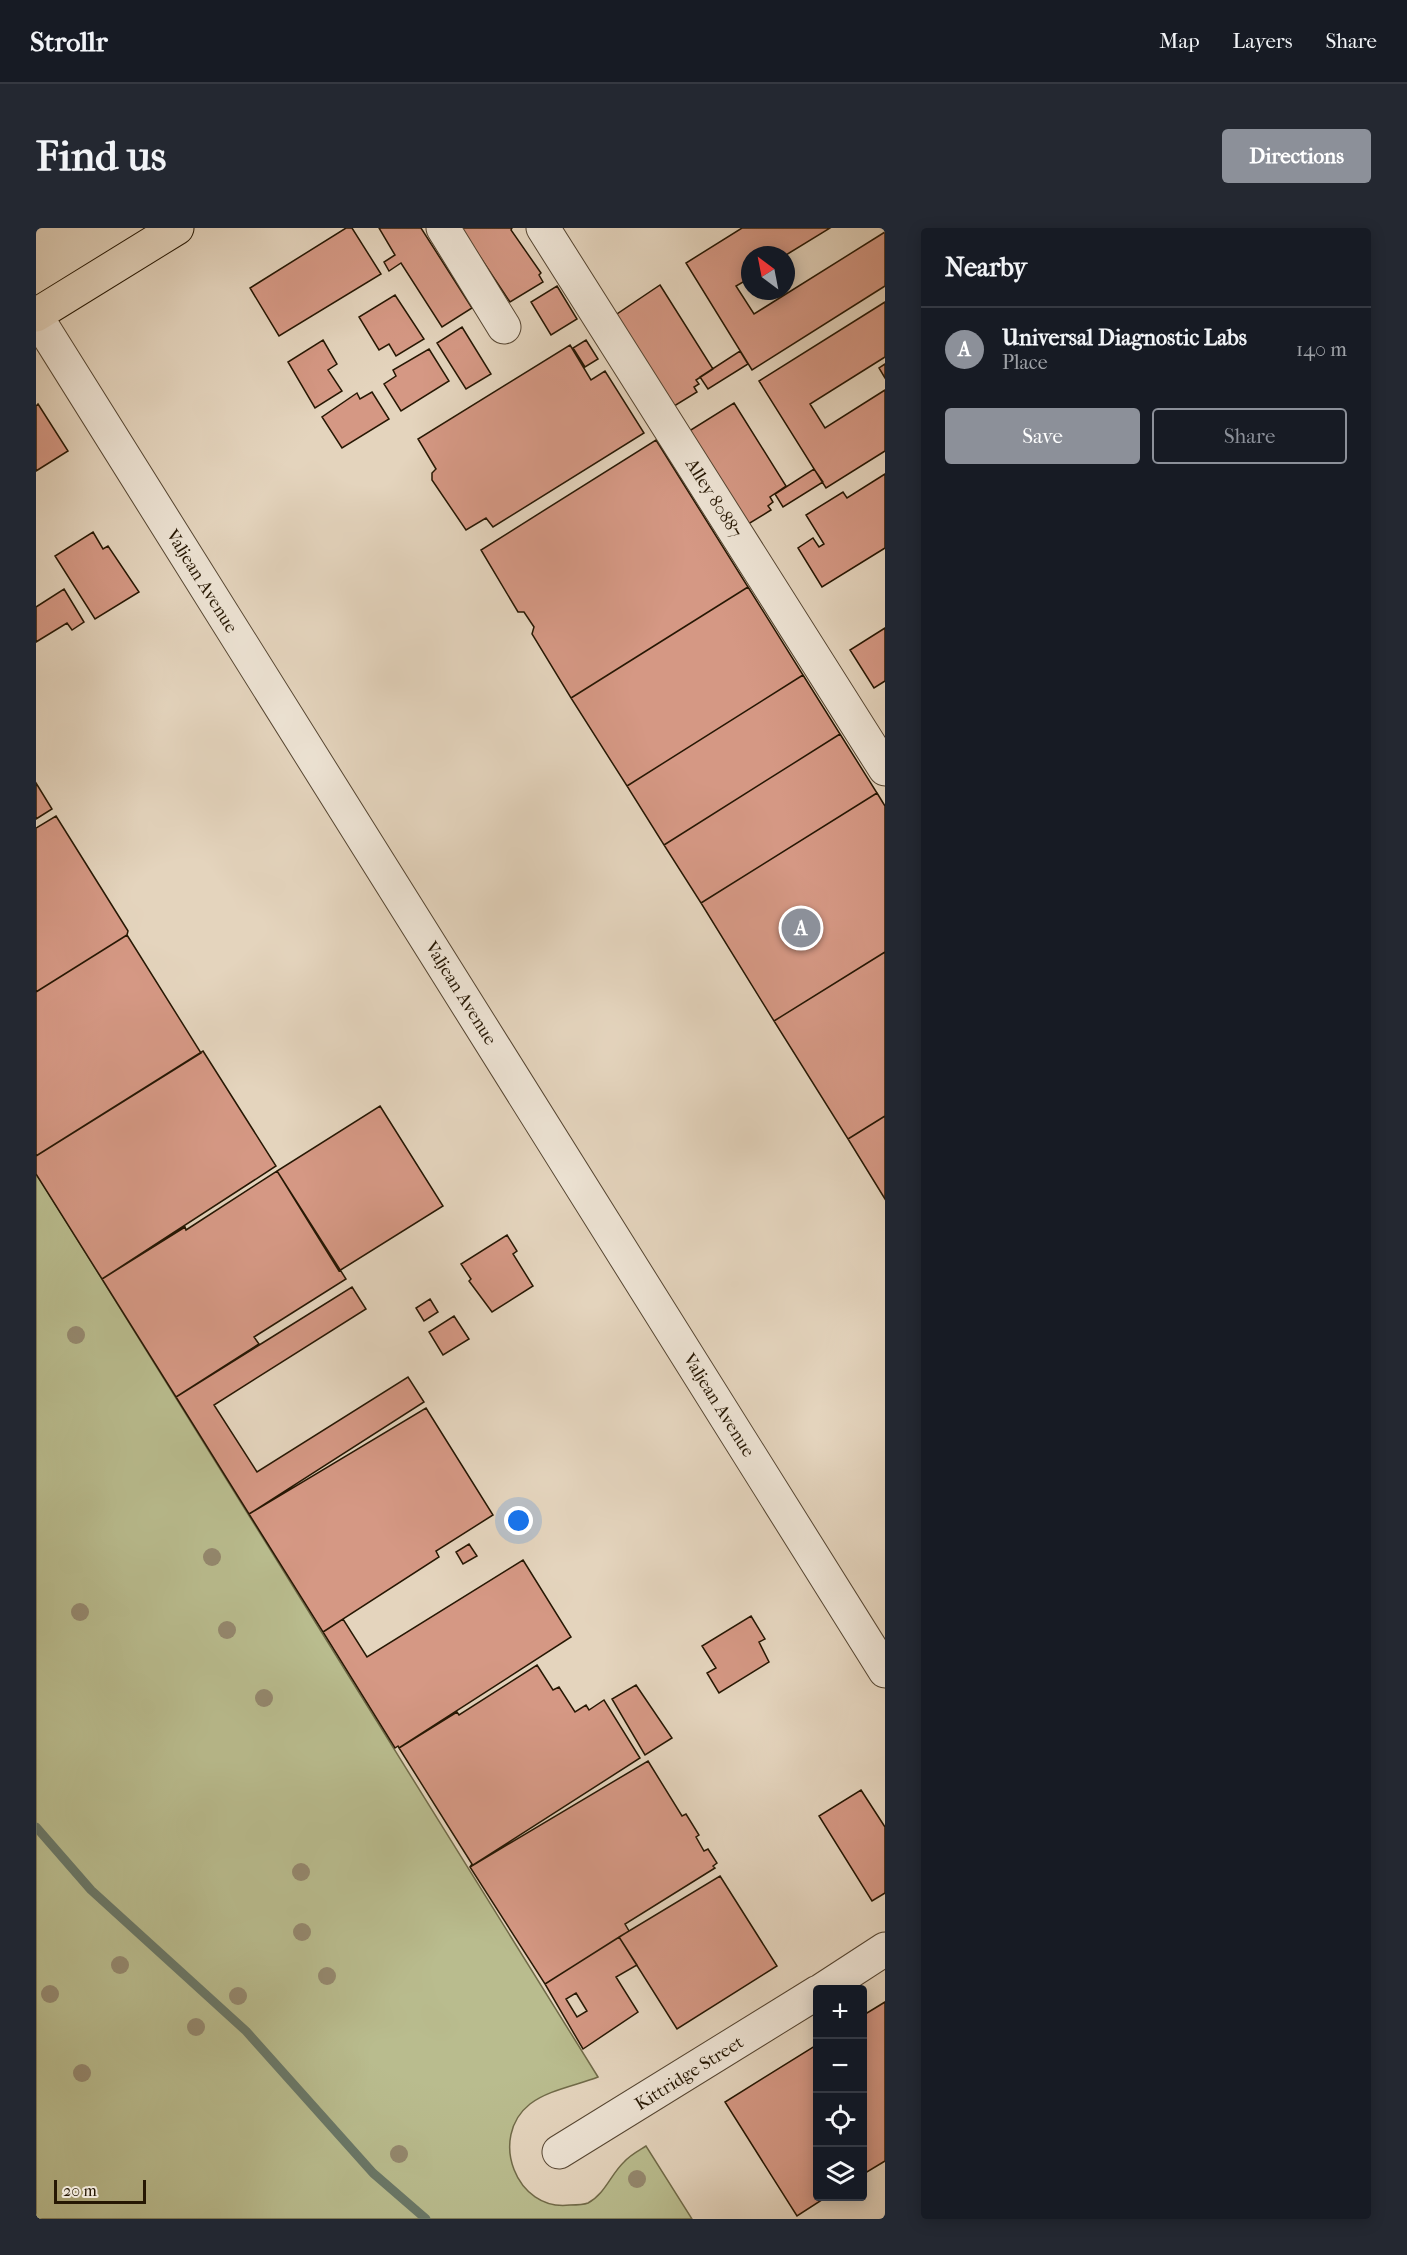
<!DOCTYPE html>
<meta charset="utf-8">
<style>
body{margin:0;font-family:"IM FELL French Canon",serif;background:#242831;color:#f1f3f6}
.controls{position:absolute;right:18px;bottom:18px;display:grid;overflow:hidden;border-radius:6px;box-shadow:0 3px 15px #0003}
.controls button{width:54px;height:54px;display:grid;place-items:center;padding:0;border:0;border-bottom:2px solid #363941;background:#171b24;color:#f1f3f6;font:30px sans-serif}
.compass{position:absolute;left:705px;top:18px;width:54px;height:54px;border-radius:50%;background:#171b24;box-shadow:0 3px 15px #0003;rotate:328deg}
.scale{position:absolute;left:18px;bottom:15px;width:92px;box-sizing:border-box;padding-left:6px;border:3px solid #261703;border-top:0;font-size:16px;line-height:21px;white-space:nowrap;color:#261703;-webkit-text-stroke:4px #ede3d4;paint-order:stroke}
.you{position:absolute;left:483px;top:1293px;width:21px;height:21px;margin:-15px;border:4px solid #fff;border-radius:50%;background:#1a73e8;box-shadow:0 0 0 9px #1a73e833}
.badge{display:grid;place-items:center;width:39px;height:39px;border-radius:50%;background:#8c9099;color:#fff;font-size:20px;font-weight:700}
.pin{position:absolute;translate:-50% -50%;border:3px solid #fff;box-shadow:0 2px 6px #0006}
.list{margin:0;padding:0;list-style:none}
h2{display:flex;justify-content:space-between;align-items:center;height:78px;margin:0;padding:0 24px;font-size:26px}
h2 small{font-size:20px;font-weight:400;color:#9ea1a6}
.list li{display:grid;grid-template-columns:39px 1fr auto;gap:18px;align-items:center;box-sizing:border-box;height:84px;padding:0 24px;border-top:2px solid #363941}
.list b{display:block;font-size:22px;white-space:nowrap}
.list p{margin:0;font-size:20px;white-space:nowrap;color:#9ea1a6}
.list em{font-size:20px;font-style:normal;color:#9ea1a6}
.actions{display:flex;gap:12px;padding:18px 24px}
.actions a{flex:1;padding:14px 0;border:2px solid #8c9099;border-radius:6px;text-align:center;font-size:21px;color:#8c9099}
.actions .main{background:#8c9099;color:#fff}
.icon{flex:none;width:33px;height:33px;fill:none;stroke:currentColor;stroke-width:2;stroke-linecap:round;stroke-linejoin:round}
.map{position:relative;flex:none;width:849px;height:1991px;overflow:hidden;border-radius:6px}
header{display:flex;align-items:center;gap:36px;box-sizing:border-box;height:84px;padding:0 30px;background:#171b24;border-bottom:2px solid #363941}
header strong{font-size:28px}
nav{display:flex;gap:33px;margin-inline-start:auto;font-size:21px}
.intro{display:flex;align-items:center;justify-content:space-between;box-sizing:border-box;height:144px;padding:0 36px}
h1{margin:0;font-size:42px}
.button{padding:15px 27px;border-radius:6px;background:#8c9099;color:#fff;font-size:21px;font-weight:700}
main{display:flex;gap:36px;padding:0 36px}
aside{flex:1;background:#171b24;border-radius:6px;box-shadow:0 3px 15px #0003}
.map>svg:first-child{display:block}
.green{fill:#b9bc8e;stroke:#706a48;stroke-width:1.5}
.lines{fill:none;stroke-linecap:round;stroke-linejoin:round}
.stream{stroke:#6a7868;stroke-width:9}
.building{fill:#d59884;stroke:#261703;stroke-width:1.5;fill-rule:evenodd}
.minor-casing{stroke:#564632;stroke-width:35}
.major-casing{stroke:#261703;stroke-width:35}
.minor{stroke:#ede3d4;stroke-width:33}
.major{stroke:#e4d4bd;stroke-width:33}
.tree{fill:#94886e}
.labels{text-anchor:middle;stroke-width:6;stroke-linejoin:round;paint-order:stroke}
.street-label{font-size:18px;fill:#261703;stroke:#ede3d4}
</style>
<header>
<strong>Strollr</strong>
<nav><a>Map</a><a>Layers</a><a>Share</a></nav>
</header>
<div class="intro"><h1>Find us</h1><a class="button">Directions</a></div>
<main>
<div class="map">
<svg width="849" height="1991" viewBox="0 0 849 1991">
<rect width="100%" height="100%" fill="#e4d4bd"/>
<filter id="stains"><feTurbulence type="fractalNoise" baseFrequency=".00333" numOctaves="4"/><feColorMatrix values="0 0 0 0 .2 0 0 0 0 .09 0 0 0 0 .02 0 0 0 .5 -.17"/></filter>
<radialGradient id="worn" r=".72"><stop offset=".6" stop-color="#630" stop-opacity="0"/><stop offset="1" stop-color="#630" stop-opacity=".3"/></radialGradient>
<path class="green" d="M0,945L562,1849C542,1857 512,1862 494,1876C452,1909 480,1984 534,1977C539,1977 547,1977 552,1975C569,1966 575,1946 588,1934C594,1927 602,1923 610,1918L656,1991H0Z"/>
<g class="lines">
<path class="stream" d="M0,1599L55,1662L210,1803L337,1945L390,1991"/>
</g>
<path class="building" d="M310,0H316L345,46L243,108L214,60Z
M343,0H385L436,80L406,99L365,35L353,43L348,34L359,27Z
M425,0H476L475,2L505,45L503,47L507,54L474,74Z
M706,0H794L750,27H714V50L700,58L718,86L849,4V58L716,142L650,35Z
M624,57L677,141L660,152L663,156L658,159L661,164L635,180L578,88Z
M521,58L541,91L515,107L495,74Z
M359,67L388,111L360,128L353,116L343,122L323,89Z
M849,74V129L774,176L789,200L849,162V223L790,260L723,153Z
M426,99L455,146L430,161L401,115Z
M287,112L301,136L292,142L306,163L279,180L252,134Z
M550,112L562,131L549,139L537,120Z
M534,117L555,152L569,143L608,205L457,299L450,290L430,302L396,252V245L400,241L382,211Z
M393,121L413,153L365,183L348,156L360,148L357,142Z
M704,123L712,136L672,161L664,149Z
M849,136V150L843,140Z
M336,164L353,191L306,220L286,189L321,165L324,171Z
M698,175L750,258L734,269L737,274L732,278L735,282L709,298L650,205Z
M2,176L32,223L0,243V178Z
M620,212L712,359L535,470L496,406L498,399L488,384H482L445,322Z
M778,241L787,254L747,279L739,266Z
M849,246V320L786,359L762,320L777,310L783,319L788,316L770,287L807,264L811,270Z
M57,304L67,321L72,318L103,364L59,391L19,328Z
M712,359L767,447L591,558L535,470Z
M28,361L48,394L36,402L31,395L0,414V379Z
M849,400V453L838,460L814,422Z
M767,447L804,506L628,617L591,558Z
M804,506L841,565L665,675L628,617Z
M0,555L16,581L0,591Z
M841,565L849,578V724L738,793L665,675Z
M20,588L92,703L91,707L0,764V600Z
M91,707L165,825L0,928V764Z
M849,724V888L812,911L738,793Z
M167,823L240,938L66,1051L0,946V928Z
M344,878L407,978L303,1043L241,943Z
M849,888V971L812,911Z
M241,943L310,1051L218,1109L223,1116L140,1169L66,1051L149,999L150,1002Z
M471,1007L481,1023L477,1026L497,1058L456,1084L433,1053L435,1051L425,1036Z
M316,1059L330,1081L178,1177L221,1244L372,1149L388,1174L213,1286L140,1169Z
M394,1071L402,1084L388,1093L380,1080Z
M418,1088L433,1111L407,1127L393,1104Z
M390,1180L457,1287L400,1323L403,1329L287,1404L213,1286Z
M433,1316L441,1328L427,1336L420,1324Z
M487,1332L535,1409L363,1520L362,1518L359,1520L287,1404L307,1391L331,1429Z
M715,1388L729,1411L723,1414L733,1434L683,1465L671,1445L680,1440L666,1418Z
M501,1437L517,1462L523,1459L539,1484L550,1477L553,1482L568,1472L604,1530L434,1639L436,1636L363,1520L421,1484L423,1487Z
M600,1457L636,1510L609,1527L576,1471Z
M612,1533L646,1588L650,1586L663,1607L660,1609L668,1623L672,1621L681,1635L677,1638L679,1640L589,1696L593,1703L509,1756L434,1639Z
M825,1562L849,1599V1665L836,1673L783,1588Z
M684,1648L741,1738L641,1801L583,1709Z
M583,1709L601,1737L580,1749L602,1784L547,1821L509,1756ZM540,1765L551,1783L541,1789L530,1771Z
M849,1774V1933L826,1947V1788Z
M782,1816V1968H792L761,1988L689,1874Z"/>
<g class="lines">
<defs>
<path id="minor" d="M407,0L468,99
M507,0L849,541
M0,88L849,1443
M786,1762L849,1721
M523,1924L782,1764"/>
<path id="major" d="M0,87L141,0"/>
</defs>
<use href="#minor" class="minor-casing"/>
<use href="#major" class="major-casing"/>
<use href="#minor" class="minor"/>
<use href="#major" class="major"/>
</g>
<g class="tree">
<circle cx="40" cy="1107" r="9"/>
<circle cx="176" cy="1329" r="9"/>
<circle cx="44" cy="1384" r="9"/>
<circle cx="191" cy="1402" r="9"/>
<circle cx="228" cy="1470" r="9"/>
<circle cx="265" cy="1644" r="9"/>
<circle cx="266" cy="1704" r="9"/>
<circle cx="84" cy="1737" r="9"/>
<circle cx="291" cy="1748" r="9"/>
<circle cx="14" cy="1766" r="9"/>
<circle cx="202" cy="1768" r="9"/>
<circle cx="160" cy="1799" r="9"/>
<circle cx="46" cy="1845" r="9"/>
<circle cx="363" cy="1926" r="9"/>
<circle cx="601" cy="1951" r="9"/>
</g>
<g class="labels">
<g class="street-label">
<text transform="translate(678 270) rotate(58)" y="6">Alley 80887</text>
<text transform="translate(166 353) rotate(58)" y="6">Valjean Avenue</text>
<text transform="translate(425 765) rotate(58)" y="6">Valjean Avenue</text>
<text transform="translate(683 1177) rotate(58)" y="6">Valjean Avenue</text>
<text transform="translate(653 1845) rotate(-32)" y="6">Kittridge Street</text>
</g>
</g>
<rect width="100%" height="100%" filter="url(#stains)"/>
<rect width="100%" height="100%" fill="url(#worn)"/>
</svg>
<div class="controls">
<button>+</button>
<button>−</button>
<button><svg class="icon" aria-label="locate" viewBox="0 0 24 24"><circle cx="12" cy="12" r="6"/><path d="M12 2v4M12 18v4M2 12h4M18 12h4"/></svg></button>
<button><svg class="icon" aria-label="layers" viewBox="0 0 24 24"><path d="M12 4l9 5-9 5-9-5zM3 14l9 5 9-5"/></svg></button>
</div>
<svg class="compass" viewBox="-18 -18 36 36"><path d="M0-13l5 13h-10z" fill="#e53935"/><path d="M0 13l5-13h-10z" fill="#9ea1a6"/></svg>
<div class="scale">20 m</div>
<div class="you"></div>
<div class="pin badge" style="left:765px;top:700px">A</div>
</div>
<aside>
<h2>Nearby<small></small></h2>
<ul class="list">
<li><span class="badge">A</span><div><b>Universal Diagnostic Labs</b><p>Place</p></div><em>140 m</em></li>
</ul>
<div class="actions"><a class="main">Save</a><a>Share</a></div>
</aside>
</main>
